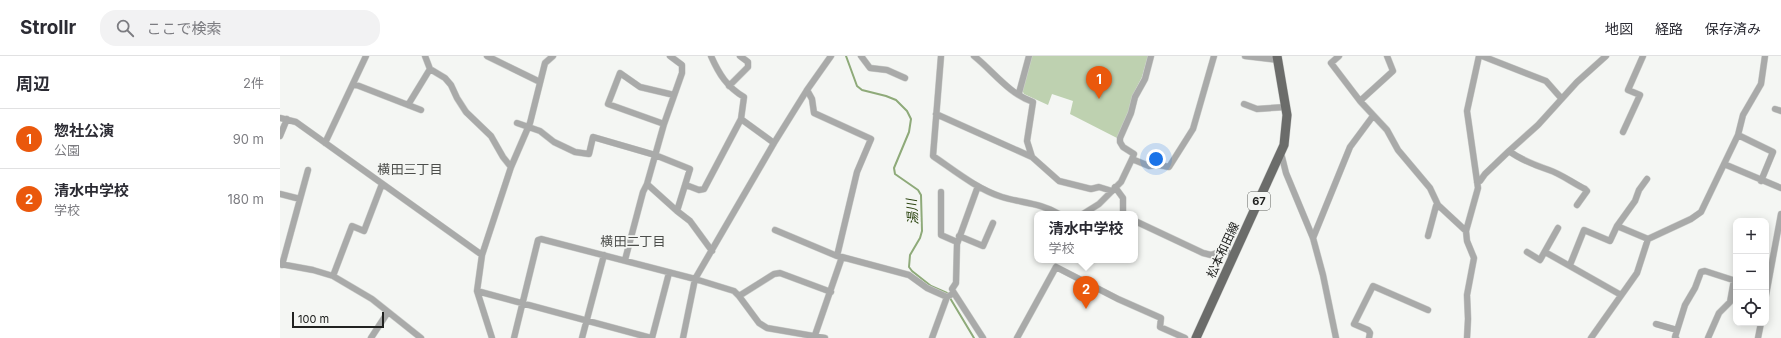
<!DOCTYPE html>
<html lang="ja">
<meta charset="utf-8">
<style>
body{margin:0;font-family:Inter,"Noto Sans JP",sans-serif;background:#f2f2f3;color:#2b2b33}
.controls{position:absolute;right:12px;bottom:12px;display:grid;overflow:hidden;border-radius:8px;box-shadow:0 2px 10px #0003}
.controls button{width:36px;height:36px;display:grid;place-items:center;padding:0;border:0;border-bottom:1px solid #e1e1e2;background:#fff;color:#2b2b33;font:20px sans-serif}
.scale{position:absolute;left:12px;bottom:10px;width:92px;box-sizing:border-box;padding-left:4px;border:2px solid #212220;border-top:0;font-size:11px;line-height:14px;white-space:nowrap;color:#212220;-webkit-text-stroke:3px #f4f6f3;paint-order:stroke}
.you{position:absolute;left:876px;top:103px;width:14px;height:14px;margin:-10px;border:3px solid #fff;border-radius:50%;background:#1a73e8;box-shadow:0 0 0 6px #1a73e833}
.badge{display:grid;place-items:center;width:26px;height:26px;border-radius:50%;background:#ea580c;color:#fff;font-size:13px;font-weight:700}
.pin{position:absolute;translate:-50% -33px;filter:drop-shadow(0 1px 2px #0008)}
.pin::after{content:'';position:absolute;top:21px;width:14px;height:12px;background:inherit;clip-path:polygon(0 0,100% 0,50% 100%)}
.popup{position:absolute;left:754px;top:155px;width:104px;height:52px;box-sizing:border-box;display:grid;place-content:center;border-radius:8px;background:#fff;filter:drop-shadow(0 1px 3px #0005);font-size:13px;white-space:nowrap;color:#7c7c81}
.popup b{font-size:15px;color:#2b2b33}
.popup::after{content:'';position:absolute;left:50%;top:100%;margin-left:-8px;border:8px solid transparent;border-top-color:#fff}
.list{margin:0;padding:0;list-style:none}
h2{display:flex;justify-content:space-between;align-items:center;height:52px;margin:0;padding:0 16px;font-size:17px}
h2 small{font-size:13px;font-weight:400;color:#7c7c81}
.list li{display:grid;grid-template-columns:26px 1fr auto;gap:12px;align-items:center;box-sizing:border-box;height:60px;padding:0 16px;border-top:1px solid #e1e1e2}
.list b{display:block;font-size:15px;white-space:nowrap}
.list p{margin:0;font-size:13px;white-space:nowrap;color:#7c7c81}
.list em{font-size:13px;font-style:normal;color:#7c7c81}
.icon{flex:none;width:22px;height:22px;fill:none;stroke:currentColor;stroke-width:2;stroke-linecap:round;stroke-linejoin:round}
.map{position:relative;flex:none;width:1501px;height:282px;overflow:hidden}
header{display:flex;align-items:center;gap:24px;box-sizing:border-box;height:56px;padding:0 20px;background:#fff;border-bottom:1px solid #e1e1e2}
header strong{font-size:19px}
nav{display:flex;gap:22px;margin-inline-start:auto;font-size:14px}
.search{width:280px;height:36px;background:#f2f2f3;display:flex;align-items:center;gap:10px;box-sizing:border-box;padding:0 14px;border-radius:16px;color:#7c7c81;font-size:15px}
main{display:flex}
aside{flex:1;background:#fff}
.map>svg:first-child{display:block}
.green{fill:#bed1b0}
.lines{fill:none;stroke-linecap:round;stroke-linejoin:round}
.stream{stroke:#8eaa79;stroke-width:2}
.street-casing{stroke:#ced0cd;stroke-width:7}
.primary-casing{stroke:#ced0cd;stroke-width:10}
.street{stroke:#a9aaa9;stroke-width:6}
.primary{stroke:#6b6c6a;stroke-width:9}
.labels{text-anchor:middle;stroke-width:3.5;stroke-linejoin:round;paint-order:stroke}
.shield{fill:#f4f6f3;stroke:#60625f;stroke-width:1}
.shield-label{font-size:11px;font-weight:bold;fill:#212220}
.street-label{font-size:12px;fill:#212220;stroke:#f4f6f3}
.neighbourhood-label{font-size:13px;fill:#4c4e4b;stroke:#f4f6f3}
.water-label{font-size:13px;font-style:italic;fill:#2a430e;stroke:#f4f6f3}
</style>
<header>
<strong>Strollr</strong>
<div class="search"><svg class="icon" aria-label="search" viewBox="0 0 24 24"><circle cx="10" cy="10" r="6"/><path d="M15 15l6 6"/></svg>ここで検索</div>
<nav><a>地図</a><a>経路</a><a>保存済み</a></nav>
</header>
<main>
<aside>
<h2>周辺<small>2件</small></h2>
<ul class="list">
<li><span class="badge">1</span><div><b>惣社公演</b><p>公園</p></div><em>90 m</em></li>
<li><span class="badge">2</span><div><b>清水中学校</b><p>学校</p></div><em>180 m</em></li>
</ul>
</aside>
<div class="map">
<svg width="1501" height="282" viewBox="0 0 1501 282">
<rect width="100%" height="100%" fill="#f4f6f3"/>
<path class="green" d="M752,0H868L862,21L852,41L848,58L837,82L790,58L793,45L772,38L768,49L744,38L742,34Z"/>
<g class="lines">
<path class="stream" d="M566,0L577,30L582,34L606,40L616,44L627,55L631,63L629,76L614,112L615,118L638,134L641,139L642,175L640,182L630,199L629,211L632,215L651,230L667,237L694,282"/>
<defs>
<path id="street" d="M145,0L150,13L165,22L171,29L177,42L186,56L211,80L223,101L231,111
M207,0L260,26
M581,0L590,12L607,14L625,22
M661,0L653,100C675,115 697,133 722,141C742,147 761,147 779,158
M694,0C714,16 728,37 753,46L747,85L752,101L779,125L811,133L819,131L832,135
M965,0L998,4
M1059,0L1051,7L1080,45L1107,74L1118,94L1150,132L1158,149L1186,175
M1202,0L1266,25L1281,42
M74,28L141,54
M449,30L468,11V6L460,0
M527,34L532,43L534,57L591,83L577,116L557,200L562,201
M739,37L749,0
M1080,45L1113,15L1107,0
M964,48L977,53L1006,51
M128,49L150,13
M1495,53L1501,55
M656,58L752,101
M0,62L16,66L202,199L197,235L212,282
M461,63L494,87
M237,67L260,75L274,86L295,96L309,98L313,81L375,99L410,113L397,155L410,165L432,195
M384,68L328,48L340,17L360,31L394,39
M1343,76L1360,39L1348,34L1363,0
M1458,79L1493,96L1481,125
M0,80L7,63
M45,87L86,0
M1229,95C1241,104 1254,109 1269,114C1281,118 1293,127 1305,133L1307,135L1297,149
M1001,97L1006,117L1033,182L1043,219L1056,282
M852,103L854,98L843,91L840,86V82L851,57L855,41L865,23L871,0
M1444,108L1501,132
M1197,126L1200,125L1205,118L1229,95L1258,69L1297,26L1326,0
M367,128L397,155
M406,129L419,134L424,133L461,63L464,41C447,31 439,18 431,0
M835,131L843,142V158
M661,136V179L677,186
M0,138L20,143
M803,158L819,148L841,126L852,103L869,110L879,109L889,111L913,73L934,0
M855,165L923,197L931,199L945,194L954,201
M1337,170L1368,183
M495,174L557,200
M679,180L703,190L713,167
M1148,180L1156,150L1158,149
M1033,182L1070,91L1093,60
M1247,196L1260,204L1278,172
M1265,196L1341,239
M202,199L231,111L250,67L265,7L273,0
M345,204L363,136L367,128L384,68L402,17V9L390,0
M0,208L33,214L53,220L92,243L141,282
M2,209L28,114
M1290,209L1304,174L1330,185L1337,170L1355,145L1359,134L1367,123
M53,220L72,170L84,175L102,128
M197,235L371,282
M674,237L703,282
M1486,239L1501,158
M459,240L494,218L500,217L551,236
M667,241L674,237L672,233L676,227L677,188L698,130
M1376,268L1397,274
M91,282L108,256
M234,282L258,184L261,183L415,223L454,235L459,240L479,267L487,272L545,282
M302,282L324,199
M372,282L389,217
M403,282L415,223L494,87L527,34L551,0
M534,282L562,201L629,219L647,232L667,241L652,282
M737,282L776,211L838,243L881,262L880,271L905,282
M1089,282L1090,277L1088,274L1074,268L1093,230L1148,254
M1187,282L1188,263L1187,239L1194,202L1187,185L1186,175L1198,132L1187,55L1199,0
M1311,282L1357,217L1368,183L1411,163L1421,156L1458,79L1463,59L1481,28L1485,0
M1396,282L1395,281L1405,249L1415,232L1421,216L1425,215L1456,225
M1428,282L1439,257L1450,246L1454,224
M1478,282L1481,267"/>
<path id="primary" d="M916,282L1004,89L1007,59L997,0"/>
</defs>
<use href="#street" class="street-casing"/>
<use href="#primary" class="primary-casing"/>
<use href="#street" class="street"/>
<use href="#primary" class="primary"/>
</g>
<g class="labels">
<rect class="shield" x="968" y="136" width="22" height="18" rx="3"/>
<g class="shield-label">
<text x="979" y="149">67</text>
</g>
<g class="street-label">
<text transform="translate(943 194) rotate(-65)" y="4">松本和田線</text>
</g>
<g class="neighbourhood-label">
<text x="130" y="118">横田三丁目</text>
<text x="353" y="190">横田二丁目</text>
</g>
<g class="water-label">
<text transform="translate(632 156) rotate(-95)" y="5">湯川</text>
</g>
</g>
</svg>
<div class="controls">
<button>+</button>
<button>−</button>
<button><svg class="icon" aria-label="locate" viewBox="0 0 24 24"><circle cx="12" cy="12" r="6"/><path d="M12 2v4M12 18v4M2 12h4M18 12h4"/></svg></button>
</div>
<div class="scale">100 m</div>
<div class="you"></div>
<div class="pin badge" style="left:819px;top:43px">1</div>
<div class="pin badge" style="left:806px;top:253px">2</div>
<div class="popup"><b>清水中学校</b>学校</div>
</div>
</main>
